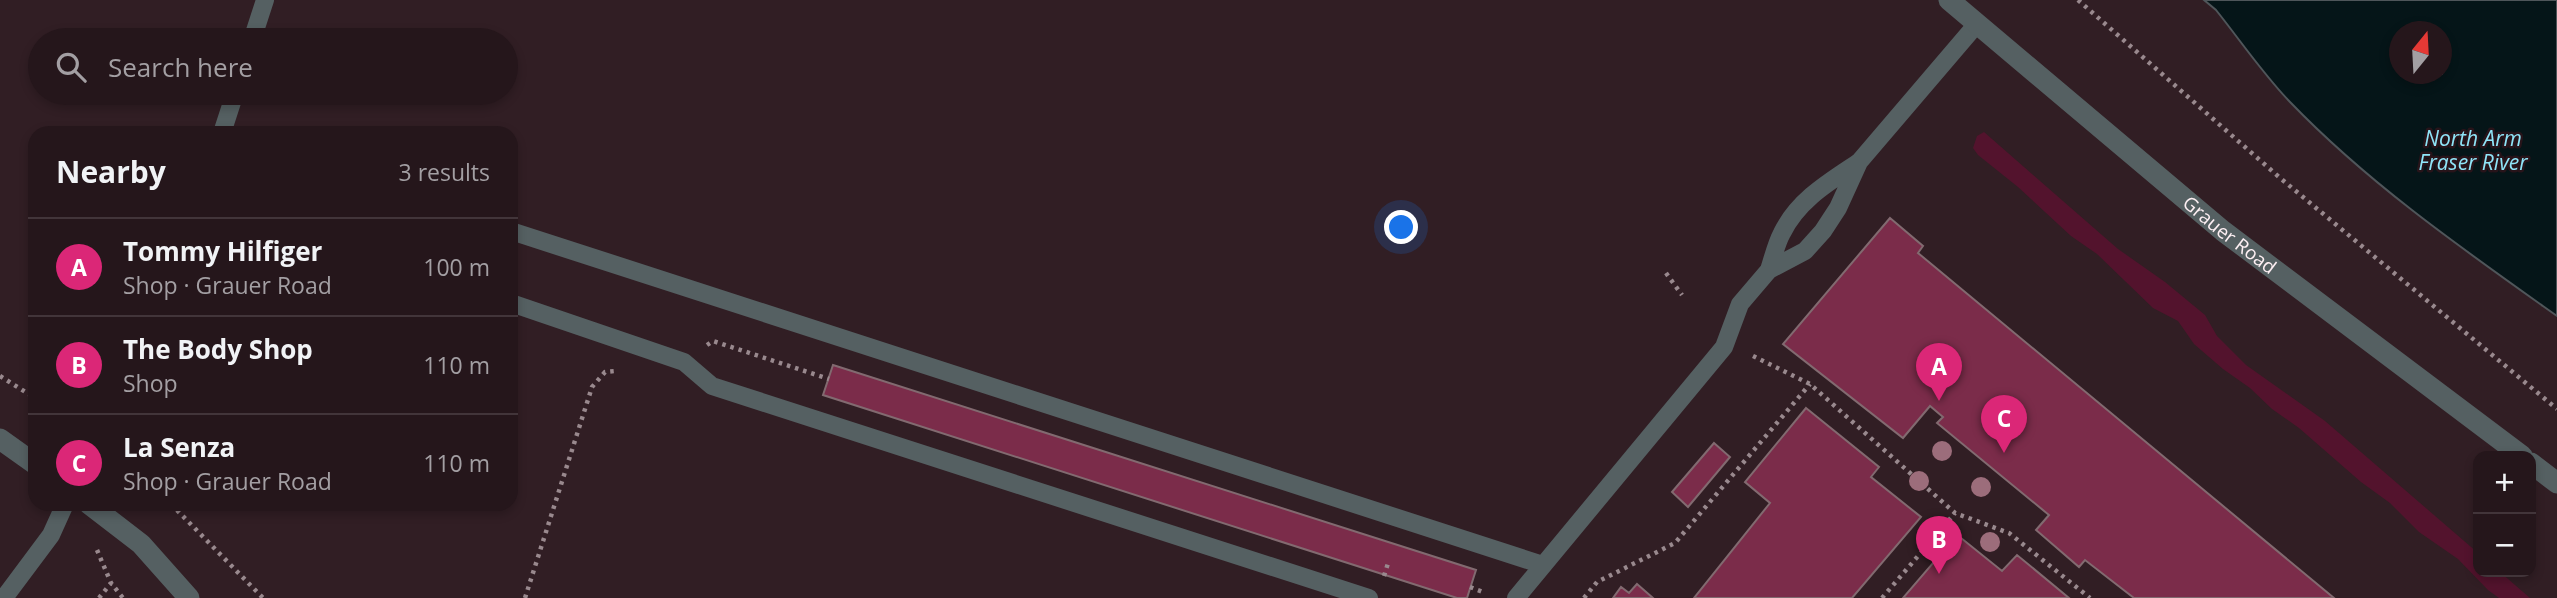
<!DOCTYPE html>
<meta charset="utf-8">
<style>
body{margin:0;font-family:"Open Sans",sans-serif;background:#312328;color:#f1f3f6}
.controls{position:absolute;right:21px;bottom:21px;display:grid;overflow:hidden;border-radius:14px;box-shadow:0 4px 10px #0003}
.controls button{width:63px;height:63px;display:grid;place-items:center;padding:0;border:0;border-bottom:2px solid #42353a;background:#25161b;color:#f1f3f6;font:35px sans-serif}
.compass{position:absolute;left:2389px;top:21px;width:63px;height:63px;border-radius:50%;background:#25161b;box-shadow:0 4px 10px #0003;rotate:18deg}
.you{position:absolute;left:1402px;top:228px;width:24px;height:24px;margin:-18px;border:5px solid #fff;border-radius:50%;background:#1a73e8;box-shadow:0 0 0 10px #1a73e833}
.badge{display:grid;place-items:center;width:46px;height:46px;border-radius:50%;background:#db2777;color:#fff;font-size:23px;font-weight:700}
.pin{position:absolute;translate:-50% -58px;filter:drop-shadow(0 2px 4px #0008)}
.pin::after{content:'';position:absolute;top:37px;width:24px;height:21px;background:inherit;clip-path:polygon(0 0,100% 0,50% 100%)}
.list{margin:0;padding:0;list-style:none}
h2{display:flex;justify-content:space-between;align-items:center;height:91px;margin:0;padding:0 28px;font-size:30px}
h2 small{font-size:23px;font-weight:400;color:#a39fa3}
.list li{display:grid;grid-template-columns:46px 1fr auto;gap:21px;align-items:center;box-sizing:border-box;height:98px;padding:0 28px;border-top:2px solid #42353a}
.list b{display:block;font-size:26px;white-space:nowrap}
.list p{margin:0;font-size:23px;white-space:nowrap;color:#a39fa3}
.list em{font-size:23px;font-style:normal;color:#a39fa3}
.icon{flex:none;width:38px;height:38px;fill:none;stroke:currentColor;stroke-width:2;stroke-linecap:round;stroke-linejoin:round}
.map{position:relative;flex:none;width:2557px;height:598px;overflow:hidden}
.search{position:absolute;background:#25161b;box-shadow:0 4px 10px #0003;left:28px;top:28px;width:490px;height:77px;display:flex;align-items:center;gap:18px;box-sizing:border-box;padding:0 24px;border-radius:38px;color:#a39fa3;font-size:26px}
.panel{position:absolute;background:#25161b;box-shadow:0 4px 10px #0003;left:28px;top:126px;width:490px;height:385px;border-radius:21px}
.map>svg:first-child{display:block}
.green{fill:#53132d}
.water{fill:#051518;stroke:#4f565a;stroke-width:2;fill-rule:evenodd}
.building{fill:#7b2c4a;stroke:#826a70;stroke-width:2}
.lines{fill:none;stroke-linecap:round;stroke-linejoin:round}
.path{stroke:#99898e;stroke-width:4.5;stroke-dasharray:3.5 5;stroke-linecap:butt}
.lane{stroke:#556062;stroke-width:18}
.street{stroke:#556062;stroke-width:21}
.tree{fill:#9c6d7b}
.labels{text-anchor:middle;stroke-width:5;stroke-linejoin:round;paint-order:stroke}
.street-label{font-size:19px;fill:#fdeff3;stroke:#27141a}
.water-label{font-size:21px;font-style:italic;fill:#8fe5f8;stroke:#27141a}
</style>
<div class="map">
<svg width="2557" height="598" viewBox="0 0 2557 598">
<rect width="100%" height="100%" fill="#311e24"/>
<path class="green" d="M1984,132L2118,249L2165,282L2205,315L2217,336L2246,365L2325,421L2478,553V572H2500L2530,598H2499L2488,590L2458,559L2419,532L2390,503L2361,482L2299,428L2272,409L2250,388L2223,369L2194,344L2178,321L2153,308L2097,254L2071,236L2018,187L1978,155L1973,148L1977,136Z"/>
<path class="water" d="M2204,0H2557V316C2464,250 2369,184 2290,102C2263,74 2240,40 2216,10ZM2400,32H2442V74H2400Z"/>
<path class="building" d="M1890,218L1923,246L1918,253L2334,598H2134L2085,560L2079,567L2036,530L2049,515L1937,423L1943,417L1930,406L1903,438L1783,344Z
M833,365L1476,570L1467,598H1457L823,395Z
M1806,408L1879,467L1871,477L1921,517L1852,598H1694L1770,503L1745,482Z
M1714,443L1730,457L1688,507L1672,492Z
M1961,538L2002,571L2017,555L2069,598H1903L1951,542L1955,545Z
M1637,584L1653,598H1613L1621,587L1629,593Z"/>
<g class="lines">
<path class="path" d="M2078,0L2279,177L2557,409
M1666,273L1682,295
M707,345L713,341L829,379
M1753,356L1810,384L1955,513L2009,533L2090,598
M0,376L35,398
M171,504L263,598
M97,550L111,583L123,598
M1384,576L1389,560
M1470,587L1483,592
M99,598L111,583
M525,598L592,387L605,372L615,371
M1584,598L1597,582L1675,543L1810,384
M1882,598L1955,513"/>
<path class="lane" d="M252,40L265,0
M222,133L235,93
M511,231L1543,565
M1769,270C1773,258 1776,244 1782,233C1798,200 1829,182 1859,162
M511,303L684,362L712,386L1369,598
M4,598L51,535L65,504
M1516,598L1724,347L1740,304L1769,270L1805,251L1823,231L1838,208L1859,162L1976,25"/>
<g class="street">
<path id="s1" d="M1949,0L2223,231L2522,456"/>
<path d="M0,439L35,464"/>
<path d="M2531,463L2557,483"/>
<path d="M89,504L141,544L189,598"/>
</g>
</g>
<g class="tree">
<circle cx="1942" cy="451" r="10"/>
<circle cx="1919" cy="481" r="10"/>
<circle cx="1981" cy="487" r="10"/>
<circle cx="1990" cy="542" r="10"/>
</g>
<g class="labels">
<g class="street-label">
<text dy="7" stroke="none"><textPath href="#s1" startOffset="366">Grauer Road</textPath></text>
</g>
<g class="water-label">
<text x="2473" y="146">North Arm<tspan x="2473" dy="24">Fraser River</tspan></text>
</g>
</g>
</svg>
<div class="controls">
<button>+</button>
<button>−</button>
</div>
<svg class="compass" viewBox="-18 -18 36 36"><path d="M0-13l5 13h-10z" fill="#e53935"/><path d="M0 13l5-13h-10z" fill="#a39fa3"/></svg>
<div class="you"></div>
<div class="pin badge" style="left:1939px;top:401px">A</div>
<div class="pin badge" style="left:1939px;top:574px">B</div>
<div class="pin badge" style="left:2004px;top:453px">C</div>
<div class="search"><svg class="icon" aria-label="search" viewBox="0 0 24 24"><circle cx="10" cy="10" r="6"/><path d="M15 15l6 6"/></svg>Search here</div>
<section class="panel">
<h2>Nearby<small>3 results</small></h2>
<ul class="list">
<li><span class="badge">A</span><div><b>Tommy Hilfiger</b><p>Shop · Grauer Road</p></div><em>100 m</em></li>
<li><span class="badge">B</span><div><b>The Body Shop</b><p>Shop</p></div><em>110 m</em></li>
<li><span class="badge">C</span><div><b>La Senza</b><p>Shop · Grauer Road</p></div><em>110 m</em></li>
</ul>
</section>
</div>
